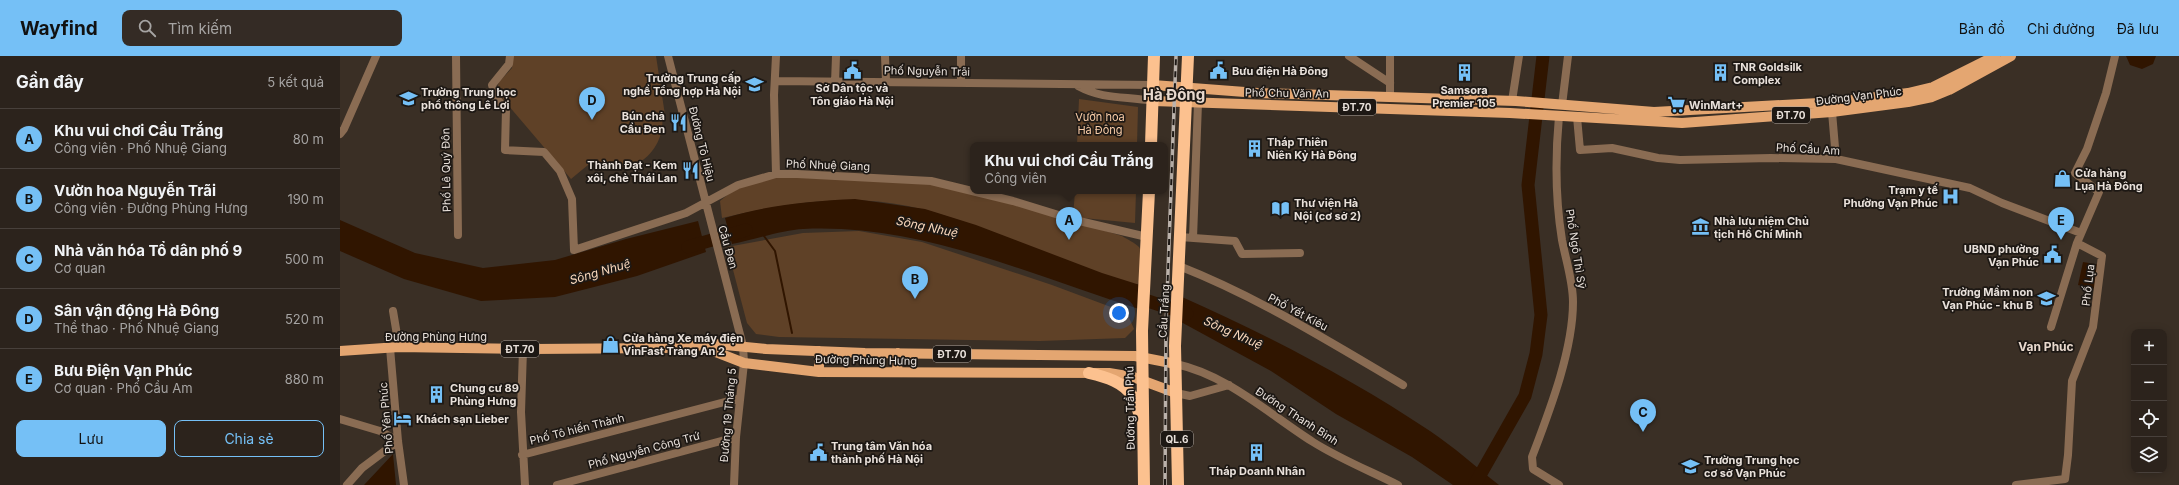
<!DOCTYPE html>
<html lang="vi">
<meta charset="utf-8">
<style>
body{margin:0;font-family:Inter,sans-serif;background:#342b25;color:#f1f3f6}
.controls{position:absolute;right:12px;bottom:12px;display:grid;overflow:hidden;border-radius:8px;box-shadow:0 2px 10px #0003}
.controls button{width:36px;height:36px;display:grid;place-items:center;padding:0;border:0;border-bottom:1px solid #48403b;background:#2c231c;color:#f1f3f6;font:20px sans-serif}
.you{position:absolute;left:779px;top:257px;width:14px;height:14px;margin:-10px;border:3px solid #fff;border-radius:50%;background:#1a73e8;box-shadow:0 0 0 6px #1a73e833}
.badge{display:grid;place-items:center;width:26px;height:26px;border-radius:50%;background:#75c0f6;color:#111;font-size:13px;font-weight:700}
.pin{position:absolute;translate:-50% -33px;filter:drop-shadow(0 1px 2px #0008)}
.pin::after{content:'';position:absolute;top:21px;width:14px;height:12px;background:inherit;clip-path:polygon(0 0,100% 0,50% 100%)}
.popup{position:absolute;left:630px;top:86px;width:198px;height:52px;box-sizing:border-box;display:grid;place-content:center;border-radius:8px;background:#2c231c;filter:drop-shadow(0 1px 3px #0005);font-size:13px;white-space:nowrap;color:#a6a4a3}
.popup b{font-size:15px;color:#f1f3f6}
.popup::after{content:'';position:absolute;left:50%;top:100%;margin-left:-8px;border:8px solid transparent;border-top-color:#2c231c}
.list{margin:0;padding:0;list-style:none}
h2{display:flex;justify-content:space-between;align-items:center;height:52px;margin:0;padding:0 16px;font-size:17px}
h2 small{font-size:13px;font-weight:400;color:#a6a4a3}
.list li{display:grid;grid-template-columns:26px 1fr auto;gap:12px;align-items:center;box-sizing:border-box;height:60px;padding:0 16px;border-top:1px solid #48403b}
.list b{display:block;font-size:15px;white-space:nowrap}
.list p{margin:0;font-size:13px;white-space:nowrap;color:#a6a4a3}
.list em{font-size:13px;font-style:normal;color:#a6a4a3}
.actions{display:flex;gap:8px;padding:12px 16px}
.actions a{flex:1;padding:9px 0;border:1px solid #75c0f6;border-radius:8px;text-align:center;font-size:14px;color:#75c0f6}
.actions .main{background:#75c0f6;color:#111}
.icon{flex:none;width:22px;height:22px;fill:none;stroke:currentColor;stroke-width:2;stroke-linecap:round;stroke-linejoin:round}
.map{position:relative;flex:none;width:1839px;height:429px;overflow:hidden}
header{display:flex;align-items:center;gap:24px;box-sizing:border-box;height:56px;padding:0 20px;background:#75c0f6;color:#111}
header strong{font-size:19px}
nav{display:flex;gap:22px;margin-inline-start:auto;font-size:14px}
.search{width:280px;height:36px;background:#342b25;display:flex;align-items:center;gap:10px;box-sizing:border-box;padding:0 14px;border-radius:8px;color:#a6a4a3;font-size:15px}
main{display:flex}
aside{flex:1;background:#2c231c}
.map>svg:first-child{display:block}
.green{fill:#5f4127}
.water{fill:#301500}
.lines{fill:none;stroke-linecap:round;stroke-linejoin:round}
.stream{stroke:#301500;stroke-width:2}
.river{stroke:#301500;stroke-width:13}
.minor{stroke:#8a6c53;stroke-width:8}
.major{stroke:#e4a671;stroke-width:10}
.highway{stroke:#fcc18f;stroke-width:12}
.rail-casing{stroke:#bbb2ab;stroke-width:3.5}
.rail{stroke:#1d1814;stroke-width:2;stroke-dasharray:6;stroke-linecap:butt}
.labels{text-anchor:middle;stroke-width:3.5;stroke-linejoin:round;paint-order:stroke}
.shield{fill:#1d1814;stroke:#aca59f;stroke-width:1}
.shield-label{font-size:10px;font-weight:bold;fill:#e9e1db}
.poi-label{font-size:11px;font-weight:bold;fill:#e9e1db;stroke:#1d1814;text-anchor:start}
.street-label{font-size:11px;fill:#e9e1db;stroke:#1d1814}
.park-label{font-size:11px;fill:#facda8;stroke:#1d1814}
.water-label{font-size:12px;font-style:italic;fill:#fbd9bd;stroke:#1d1814}
.neighbourhood-label{font-size:12px;font-weight:bold;fill:#e8d9ce;stroke:#1d1814}
.district-label{font-size:15px;font-weight:bold;fill:#e8d9ce;stroke:#1d1814}
</style>
<header>
<strong>Wayfind</strong>
<div class="search"><svg class="icon" aria-label="search" viewBox="0 0 24 24"><circle cx="10" cy="10" r="6"/><path d="M15 15l6 6"/></svg>Tìm kiếm</div>
<nav><a>Bản đồ</a><a>Chỉ đường</a><a>Đã lưu</a></nav>
</header>
<main>
<aside>
<h2>Gần đây<small>5 kết quả</small></h2>
<ul class="list">
<li><span class="badge">A</span><div><b>Khu vui chơi Cầu Trắng</b><p>Công viên · Phố Nhuệ Giang</p></div><em>80 m</em></li>
<li><span class="badge">B</span><div><b>Vườn hoa Nguyễn Trãi</b><p>Công viên · Đường Phùng Hưng</p></div><em>190 m</em></li>
<li><span class="badge">C</span><div><b>Nhà văn hóa Tổ dân phố 9</b><p>Cơ quan</p></div><em>500 m</em></li>
<li><span class="badge">D</span><div><b>Sân vận động Hà Đông</b><p>Thể thao · Phố Nhuệ Giang</p></div><em>520 m</em></li>
<li><span class="badge">E</span><div><b>Bưu Điện Vạn Phúc</b><p>Cơ quan · Phố Cầu Am</p></div><em>880 m</em></li>
</ul>
<div class="actions"><a class="main">Lưu</a><a>Chia sẻ</a></div>
</aside>
<div class="map">
<svg width="1839" height="429" viewBox="0 0 1839 429">
<rect width="100%" height="100%" fill="#3a2f25"/>
<path class="green" d="M173,0H316L325,59L322,61C325,80 312,103 293,109C280,114 266,109 254,104L231,123L156,35L159,26L172,12Z
M739,43L798,51L797,89H737Z
M436,121L590,126L672,146L782,180C787,183 795,187 799,191C805,201 804,220 797,229C719,208 647,167 568,150C505,137 443,148 382,162L380,145L397,131Z
M735,135H796L795,167L733,161Z
M519,175L582,186L712,229L787,257L794,273L785,282L700,285L439,281L416,278L407,267L387,191L463,177Z"/>
<path class="water" d="M1786,0H1816L1813,8L1802,13L1790,9Z
M515,143L585,153L636,169L762,217L803,230L802,254C693,220 580,167 463,173C443,174 412,184 392,188L385,162C428,149 470,145 515,143Z
M0,164L75,197L143,212L215,204L286,183L358,165L366,196L297,220L215,241L141,245L64,223L0,195Z
M1743,206L1761,209L1756,233L1738,229Z
M842,241C928,279 1012,323 1090,375C1114,391 1136,411 1159,429H1113L1072,401L996,358L931,315L841,266Z
M53,398L56,429H24Z"/>
<g class="lines">
<path class="stream" d="M424,180L435,195L452,277"/>
<path class="river" d="M348,191L406,174
M793,240L847,258
M1135,428L1185,340L1196,298L1201,259L1188,129L1203,0"/>
<path class="minor" d="M116,0L118,179
M170,0L169,8L152,29L156,42L166,53L165,94L204,96L220,115L232,143L234,194L346,157L398,129L436,118H457L591,125L673,145L735,164L807,181
M328,0L403,290L404,307L396,381L394,429
M545,0L546,25
M621,0V26
M1009,0L1050,27
M435,25L813,29
M495,27L496,0
M738,30C764,44 785,40 813,45
M1050,41V0
M1172,45L1179,0
M1222,49L1228,0
M1492,56L1496,103
M1237,61L1240,94L1272,92L1318,102L1340,104L1431,102L1496,103L1630,132L1662,147L1741,177
M0,78L4,73L36,0
M436,118L434,39L436,0
M840,181L895,185L902,198L960,197
M853,182L858,47
M839,210C918,241 990,286 1063,329
M53,255L59,291
M1711,271L1737,187
M50,292L58,385L64,429
M183,293L181,356L185,429
M836,308C887,319 929,358 973,386C1000,403 1030,415 1058,429
M836,337L850,340L889,329
M0,363L40,375L58,385L22,412L7,429
M182,399L400,342
M217,429L396,381
M1219,429L1193,413L1192,401C1209,356 1233,295 1233,246C1233,225 1226,205 1222,184C1215,141 1215,103 1219,60
M1676,429L1725,423L1728,399L1732,325L1753,271L1762,200L1737,187L1759,136L1735,117L1747,93L1766,37L1775,0"/>
<path class="major" d="M813,29L918,37L1176,45L1314,56L1497,46L1568,37L1593,31L1655,0
M813,45L1170,57L1342,67L1492,56L1568,46L1592,41L1609,34L1671,0
M363,291L404,307L479,316L769,317L793,321L836,337
M0,295L59,291L193,293L325,292L375,288L426,293L525,297L795,300L836,308
M479,295V316
M557,316L558,297"/>
<path class="highway" d="M811,89L814,0
M749,317C766,321 784,326 793,341C797,347 797,354 800,359
M804,429L802,275L809,135
M838,429L835,290L848,0"/>
<defs>
<path id="rail" d="M825,429L826,269L836,0"/>
</defs>
<use href="#rail" class="rail-casing"/>
<use href="#rail" class="rail"/>
</g>
<defs>
<symbol id="civic-bare" viewBox="-9 -9 18 18"><path d="M-.6-6.5H3V-4.5H.6V-3L4-1V1h2V6H-6V1h2V-1L-.6-3ZM-1.2 2.5V6h2.4V2.5Z" fill="#75c0f6" stroke="#1d1814" stroke-width="2.5" paint-order="stroke"/></symbol>
<symbol id="building-bare" viewBox="-9 -9 18 18"><path d="M-4-6H4V6H1V3H-1V6H-4ZM-2.5-4.3h1.7v1.8h-1.7ZM.8-4.3h1.7v1.8H.8ZM-2.5-1h1.7V.8h-1.7ZM.8-1h1.7V.8H.8Z" fill="#75c0f6" stroke="#1d1814" stroke-width="2.5" paint-order="stroke"/></symbol>
<symbol id="school-bare" viewBox="-9 -9 18 18"><path d="M0-5L7-2L0 1L-7-2ZM-4 1L0 2.5L4 1V4Q0 6-4 4Z" fill="#75c0f6" stroke="#1d1814" stroke-width="2.5" paint-order="stroke"/></symbol>
<symbol id="supermarket-bare" viewBox="-9 -9 18 18"><path d="M-6-5.5h2.5l.6 2H6L4.5 2H-2.5L-4.4-4H-6ZM-1.5 3.2a1.3 1.3 0 1 0 .1 0ZM3 3.2a1.3 1.3 0 1 0 .1 0Z" fill="#75c0f6" stroke="#1d1814" stroke-width="2.5" paint-order="stroke"/></symbol>
<symbol id="restaurant-bare" viewBox="-9 -9 18 18"><path d="M-5-6h1v4h1v-4h1v4h1v-4h1v5L-1.5 .5V6h-2V.5L-5-1ZM5-6V6H3V1.5H1.5Q1.5-4 5-6Z" fill="#75c0f6" stroke="#1d1814" stroke-width="2.5" paint-order="stroke"/></symbol>
<symbol id="shop-bare" viewBox="-9 -9 18 18"><path d="M-5-2.5h2.3a2.7 3.5 0 0 1 5.4 0H5L5.5 6h-11ZM-1.5-2.5h3a1.5 2.3 0 0 0-3 0Z" fill="#75c0f6" stroke="#1d1814" stroke-width="2.5" paint-order="stroke"/></symbol>
<symbol id="hospital-bare" viewBox="-9 -9 18 18"><path d="M-5-5h3v3.5h4V-5h3V5h-3V1.5h-4V5h-3Z" fill="#75c0f6" stroke="#1d1814" stroke-width="2.5" paint-order="stroke"/></symbol>
<symbol id="library-bare" viewBox="-9 -9 18 18"><path d="M-6-4Q-3-5.5-.7-3.5V5Q-3 3-6 4ZM6-4Q3-5.5 .7-3.5V5Q3 3 6 4Z" fill="#75c0f6" stroke="#1d1814" stroke-width="2.5" paint-order="stroke"/></symbol>
<symbol id="museum-bare" viewBox="-9 -9 18 18"><path d="M0-6L6-3V-2H-6V-3ZM-5-1h2V3h-2ZM-1-1h2V3h-2ZM3-1h2V3H3ZM-6 4H6V6H-6Z" fill="#75c0f6" stroke="#1d1814" stroke-width="2.5" paint-order="stroke"/></symbol>
<symbol id="hotel-bare" viewBox="-9 -9 18 18"><path d="M-6-4.5h1.5V1H6V5H4.5V3h-9V5H-6ZM-4 0a1.8 1.8 0 1 1 3.6 0ZM.5 0V-2.5h3Q6-2.5 6 0Z" fill="#75c0f6" stroke="#1d1814" stroke-width="2.5" paint-order="stroke"/></symbol>
</defs>
<g fill-rule="evenodd">
<use href="#civic-bare" x="500" y="2" width="25" height="25"/>
<use href="#civic-bare" x="866" y="2" width="25" height="25"/>
<use href="#building-bare" x="1112" y="4" width="25" height="25"/>
<use href="#building-bare" x="1368" y="4" width="25" height="25"/>
<use href="#school-bare" x="402" y="16" width="25" height="25"/>
<use href="#school-bare" x="56" y="30" width="25" height="25"/>
<use href="#supermarket-bare" x="1324" y="36" width="25" height="25"/>
<use href="#restaurant-bare" x="326" y="54" width="25" height="25"/>
<use href="#building-bare" x="902" y="80" width="25" height="25"/>
<use href="#restaurant-bare" x="338" y="102" width="25" height="25"/>
<use href="#shop-bare" x="1710" y="110" width="25" height="25"/>
<use href="#hospital-bare" x="1598" y="128" width="25" height="25"/>
<use href="#library-bare" x="928" y="140" width="25" height="25"/>
<use href="#museum-bare" x="1348" y="158" width="25" height="25"/>
<use href="#civic-bare" x="1700" y="186" width="25" height="25"/>
<use href="#school-bare" x="1694" y="230" width="25" height="25"/>
<use href="#shop-bare" x="258" y="276" width="25" height="25"/>
<use href="#building-bare" x="84" y="326" width="25" height="25"/>
<use href="#hotel-bare" x="50" y="350" width="25" height="25"/>
<use href="#civic-bare" x="466" y="384" width="25" height="25"/>
<use href="#building-bare" x="904" y="384" width="25" height="25"/>
<use href="#school-bare" x="1338" y="398" width="25" height="25"/>
</g>
<g class="labels">
<g class="shield">
<rect x="998" y="43" width="38" height="16" rx="3"/>
<rect x="1432" y="51" width="38" height="16" rx="3"/>
<rect x="161" y="285" width="38" height="16" rx="3"/>
<rect x="593" y="290" width="38" height="16" rx="3"/>
<rect x="821" y="375" width="32" height="16" rx="3"/>
</g>
<g class="shield-label">
<text x="1017" y="55">ĐT.70</text>
<text x="1451" y="63">ĐT.70</text>
<text x="180" y="297">ĐT.70</text>
<text x="612" y="302">ĐT.70</text>
<text x="837" y="387">QL.6</text>
</g>
<g class="poi-label">
<text x="1393" y="15">TNR Goldsilk<tspan x="1393" dy="13">Complex</tspan></text>
<text x="892" y="19">Bưu điện Hà Đông</text>
<text x="401" y="26" text-anchor="end">Trường Trung cấp<tspan x="401" dy="13">nghề Tổng hợp Hà Nội</tspan></text>
<text x="512" y="36" text-anchor="middle">Sở Dân tộc và<tspan x="512" dy="13">Tôn giáo Hà Nội</tspan></text>
<text x="1124" y="38" text-anchor="middle">Samsora<tspan x="1124" dy="13">Premier 105</tspan></text>
<text x="81" y="40">Trường Trung học<tspan x="81" dy="13">phổ thông Lê Lợi</tspan></text>
<text x="1349" y="53">WinMart+</text>
<text x="325" y="64" text-anchor="end">Bún chả<tspan x="325" dy="13">Cầu Đen</tspan></text>
<text x="927" y="90">Tháp Thiên<tspan x="927" dy="13">Niên Kỷ Hà Đông</tspan></text>
<text x="337" y="113" text-anchor="end">Thành Đạt - Kem<tspan x="337" dy="13">xôi, chè Thái Lan</tspan></text>
<text x="1735" y="121">Cửa hàng<tspan x="1735" dy="13">Lụa Hà Đông</tspan></text>
<text x="1598" y="138" text-anchor="end">Trạm y tế<tspan x="1598" dy="13">Phường Vạn Phúc</tspan></text>
<text x="954" y="151">Thư viện Hà<tspan x="954" dy="13">Nội (cơ sở 2)</tspan></text>
<text x="1374" y="169">Nhà lưu niệm Chủ<tspan x="1374" dy="13">tịch Hồ Chí Minh</tspan></text>
<text x="1699" y="197" text-anchor="end">UBND phường<tspan x="1699" dy="13">Vạn Phúc</tspan></text>
<text x="1693" y="240" text-anchor="end">Trường Mầm non<tspan x="1693" dy="13">Vạn Phúc - khu B</tspan></text>
<text x="283" y="286">Cửa hàng Xe máy điện<tspan x="283" dy="13">VinFast Tràng An 2</tspan></text>
<text x="110" y="336">Chung cư 89<tspan x="110" dy="13">Phùng Hưng</tspan></text>
<text x="76" y="367">Khách sạn Lieber</text>
<text x="491" y="394">Trung tâm Văn hóa<tspan x="491" dy="13">thành phố Hà Nội</tspan></text>
<text x="1364" y="408">Trường Trung học<tspan x="1364" dy="13">cơ sở Vạn Phúc</tspan></text>
<text x="917" y="419" text-anchor="middle">Tháp Doanh Nhân</text>
</g>
<g class="street-label">
<text transform="translate(587 15) rotate(1)" y="4">Phố Nguyễn Trãi</text>
<text transform="translate(947 37) rotate(1)" y="4">Phố Chu Văn An</text>
<text transform="translate(1519 40) rotate(-7)" y="4">Đường Vạn Phúc</text>
<text transform="translate(362 88) rotate(76)" y="4">Đường Tô Hiệu</text>
<text transform="translate(1468 93) rotate(3)" y="4">Phố Cầu Am</text>
<text transform="translate(488 109) rotate(2)" y="4">Phố Nhuệ Giang</text>
<text transform="translate(106 114) rotate(-91)" y="4">Phố Lê Quý Đôn</text>
<text transform="translate(388 191) rotate(74)" y="4">Cầu Đen</text>
<text transform="translate(1236 193) rotate(81)" y="4">Phố Ngô Thì Sỹ</text>
<text transform="translate(1748 229) rotate(-83)" y="4">Phố Lụa</text>
<text transform="translate(824 255) rotate(-87)" y="4">Cầu Trắng</text>
<text transform="translate(958 256) rotate(28)" y="4">Phố Yết Kiêu</text>
<text x="96" y="285">Đường Phùng Hưng</text>
<text transform="translate(526 304) rotate(1)" y="4">Đường Phùng Hưng</text>
<text transform="translate(790 352) rotate(-91)" y="4">Đường Trần Phú</text>
<text transform="translate(388 359) rotate(-85)" y="4">Đường 19 Tháng 5</text>
<text transform="translate(957 360) rotate(33)" y="4">Đường Thanh Bình</text>
<text transform="translate(46 362) rotate(-95)" y="4">Phố Yên Phúc</text>
<text transform="translate(237 373) rotate(-14)" y="4">Phố Tô hiến Thành</text>
<text transform="translate(304 394) rotate(-15)" y="4">Phố Nguyễn Công Trứ</text>
</g>
<g class="park-label">
<text x="760" y="65">Vườn hoa<tspan x="760" dy="13">Hà Đông</tspan></text>
</g>
<g class="water-label">
<text transform="translate(587 171) rotate(12)" y="4">Sông Nhuệ</text>
<text transform="translate(260 216) rotate(-16)" y="4">Sông Nhuệ</text>
<text transform="translate(893 277) rotate(24)" y="4">Sông Nhuệ</text>
</g>
<g class="neighbourhood-label">
<text x="1706" y="295">Vạn Phúc</text>
</g>
<g class="district-label">
<text x="834" y="44">Hà Đông</text>
</g>
</g>
</svg>
<div class="controls">
<button>+</button>
<button>−</button>
<button><svg class="icon" aria-label="locate" viewBox="0 0 24 24"><circle cx="12" cy="12" r="6"/><path d="M12 2v4M12 18v4M2 12h4M18 12h4"/></svg></button>
<button><svg class="icon" aria-label="layers" viewBox="0 0 24 24"><path d="M12 4l9 5-9 5-9-5zM3 14l9 5 9-5"/></svg></button>
</div>
<div class="you"></div>
<div class="pin badge" style="left:729px;top:184px">A</div>
<div class="popup"><b>Khu vui chơi Cầu Trắng</b>Công viên</div>
<div class="pin badge" style="left:575px;top:243px">B</div>
<div class="pin badge" style="left:1303px;top:376px">C</div>
<div class="pin badge" style="left:252px;top:64px">D</div>
<div class="pin badge" style="left:1721px;top:184px">E</div>
</div>
</main>
